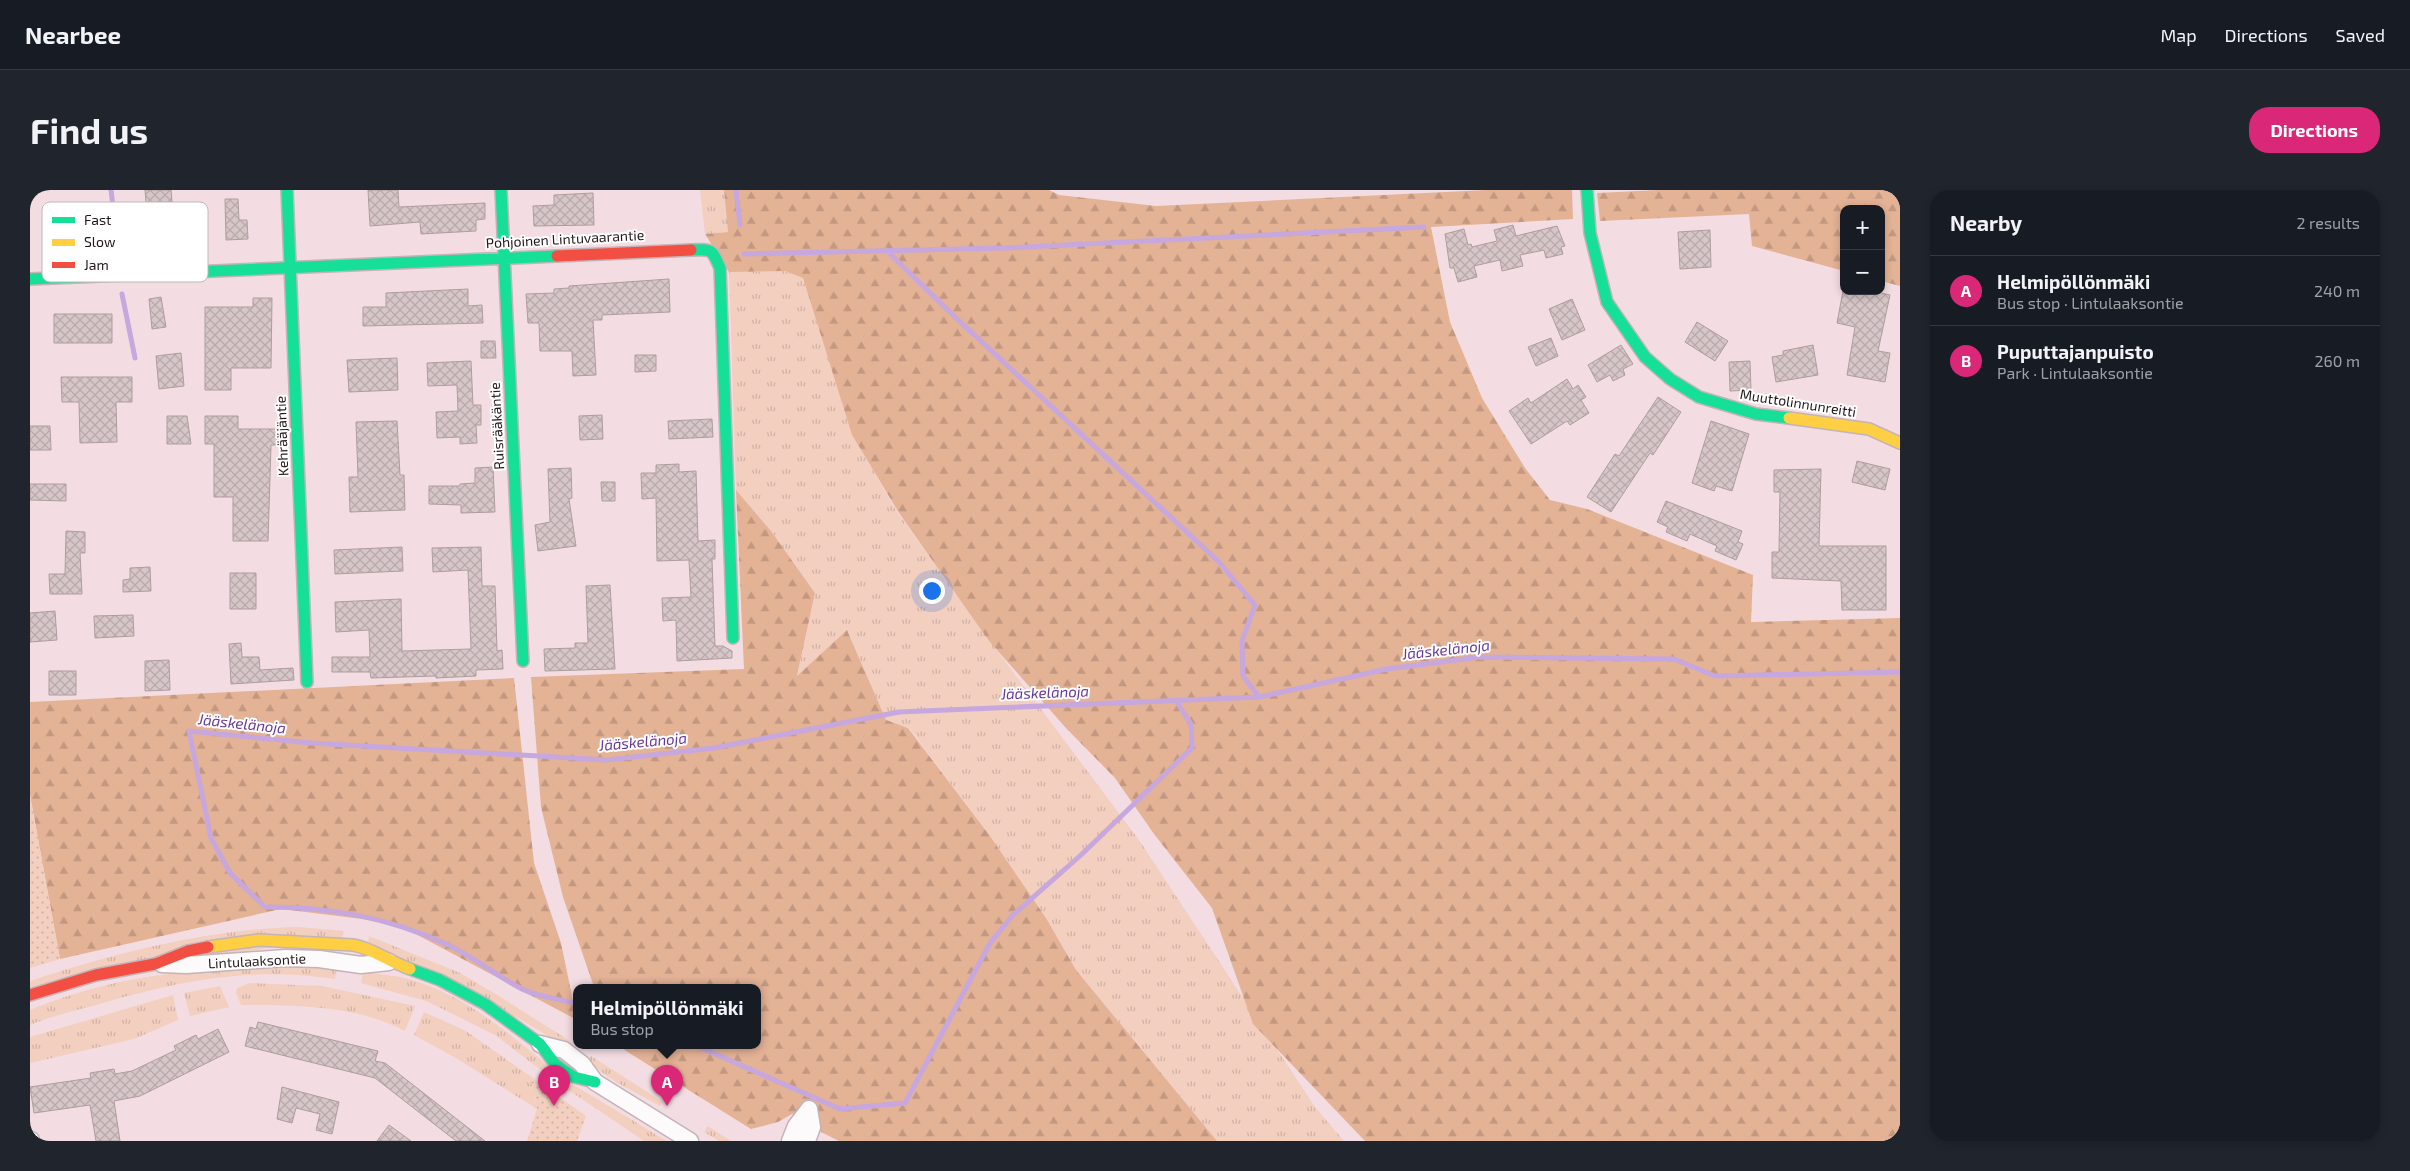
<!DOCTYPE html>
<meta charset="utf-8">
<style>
body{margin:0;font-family:"Exo 2",sans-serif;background:#20242c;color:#f1f3f6}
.controls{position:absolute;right:15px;top:15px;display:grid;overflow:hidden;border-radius:10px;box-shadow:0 2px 8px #0003}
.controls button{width:45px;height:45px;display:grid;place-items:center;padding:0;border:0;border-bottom:1px solid #363941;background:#171b24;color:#f1f3f6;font:25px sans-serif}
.you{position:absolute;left:901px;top:400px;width:18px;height:18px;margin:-12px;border:4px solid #fff;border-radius:50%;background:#1a73e8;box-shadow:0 0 0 8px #1a73e833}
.badge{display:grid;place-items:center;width:32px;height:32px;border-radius:50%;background:#db2777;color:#fff;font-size:16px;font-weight:700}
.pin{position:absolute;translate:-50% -41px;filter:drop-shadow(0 1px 2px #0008)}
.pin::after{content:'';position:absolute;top:26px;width:18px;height:15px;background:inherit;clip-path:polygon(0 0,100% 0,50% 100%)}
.popup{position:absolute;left:543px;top:794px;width:188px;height:65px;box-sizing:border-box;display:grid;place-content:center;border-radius:10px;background:#171b24;filter:drop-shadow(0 1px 4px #0005);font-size:16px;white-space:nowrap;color:#9ea1a6}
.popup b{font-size:19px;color:#f1f3f6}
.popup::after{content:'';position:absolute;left:50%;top:100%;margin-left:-10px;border:10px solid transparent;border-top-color:#171b24}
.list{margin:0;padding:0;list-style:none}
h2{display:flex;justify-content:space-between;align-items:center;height:65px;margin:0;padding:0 20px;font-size:21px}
h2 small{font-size:16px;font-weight:400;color:#9ea1a6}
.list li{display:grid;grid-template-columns:32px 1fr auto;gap:15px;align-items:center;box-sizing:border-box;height:70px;padding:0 20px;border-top:1px solid #363941}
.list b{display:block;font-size:19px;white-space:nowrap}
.list p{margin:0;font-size:16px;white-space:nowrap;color:#9ea1a6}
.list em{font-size:16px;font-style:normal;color:#9ea1a6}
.map{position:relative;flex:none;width:1870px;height:951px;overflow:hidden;border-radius:20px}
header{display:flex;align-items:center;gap:30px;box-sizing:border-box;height:70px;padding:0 25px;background:#171b24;border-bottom:1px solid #363941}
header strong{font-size:24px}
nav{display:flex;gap:28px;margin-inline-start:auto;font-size:18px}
.intro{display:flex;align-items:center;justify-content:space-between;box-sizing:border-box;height:120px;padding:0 30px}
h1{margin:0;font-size:35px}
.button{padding:12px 22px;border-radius:20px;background:#db2777;color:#fff;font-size:18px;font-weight:700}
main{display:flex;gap:30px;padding:0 30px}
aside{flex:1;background:#171b24;border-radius:20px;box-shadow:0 2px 8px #0003}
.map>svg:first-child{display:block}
.grass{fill:url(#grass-tufts)}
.forest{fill:url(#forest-firs)}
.park{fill:url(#park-dots)}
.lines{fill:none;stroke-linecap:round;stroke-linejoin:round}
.stream{stroke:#c6a7de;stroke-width:5}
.building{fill:url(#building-cross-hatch);stroke:#ae9d9e}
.street-casing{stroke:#c4b3b8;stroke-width:19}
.fast-casing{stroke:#c4b3b8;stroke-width:14}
.slow-casing{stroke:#c4b3b8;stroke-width:14}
.jam-casing{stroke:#c4b3b8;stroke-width:14}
.street{stroke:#fdfafb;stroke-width:16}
.fast{stroke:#16e098;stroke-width:11}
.slow{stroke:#ffcf43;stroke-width:11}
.jam{stroke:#f24e42;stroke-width:11}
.labels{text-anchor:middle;stroke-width:4;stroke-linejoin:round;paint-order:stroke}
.street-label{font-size:14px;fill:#24161a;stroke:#fff}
.water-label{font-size:15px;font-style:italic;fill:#663994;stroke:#fff}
.key{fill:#fff;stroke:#bdb9ba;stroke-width:1}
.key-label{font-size:14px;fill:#24161a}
</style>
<header>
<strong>Nearbee</strong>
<nav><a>Map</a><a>Directions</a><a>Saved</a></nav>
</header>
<div class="intro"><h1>Find us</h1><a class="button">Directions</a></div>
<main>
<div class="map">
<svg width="1870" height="951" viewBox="0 0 1870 951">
<defs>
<pattern id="grass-tufts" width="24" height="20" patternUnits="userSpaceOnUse" patternTransform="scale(1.25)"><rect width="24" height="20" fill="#f3cfbf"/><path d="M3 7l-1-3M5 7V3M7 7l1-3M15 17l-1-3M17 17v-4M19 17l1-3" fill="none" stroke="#d0b1a4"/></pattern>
<pattern id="forest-firs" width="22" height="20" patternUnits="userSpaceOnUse" patternTransform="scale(1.25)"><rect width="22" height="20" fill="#e4b295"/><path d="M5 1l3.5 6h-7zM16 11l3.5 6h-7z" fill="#c39880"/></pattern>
<pattern id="park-dots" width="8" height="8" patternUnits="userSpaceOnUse" patternTransform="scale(1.25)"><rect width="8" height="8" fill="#f3cfbf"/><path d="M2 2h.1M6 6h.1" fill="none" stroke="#d0b1a4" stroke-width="1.8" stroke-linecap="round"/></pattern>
<pattern id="building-cross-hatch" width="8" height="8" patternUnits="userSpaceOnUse" patternTransform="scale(1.25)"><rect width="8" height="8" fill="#d7c6c7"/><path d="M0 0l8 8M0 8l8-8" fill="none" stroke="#b8a9aa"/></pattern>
</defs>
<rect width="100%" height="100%" fill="#f3dde2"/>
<path class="grass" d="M670,0H694L698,42L675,44Z
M755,81L773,88L822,245L868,323L957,447L1109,650L1285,917L1314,951H1187L1046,780L1016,728L960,646L879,538L856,531L818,441L767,487L785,403L741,341L706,300L699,82Z
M269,737L314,741L312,749L298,747L0,801V791C85,763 179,739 269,737Z
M339,746L428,782L464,803L540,851L536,857L490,829L338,754Z
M228,775L307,778L305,789C225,776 149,791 73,813C49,820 23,825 0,835V820L7,817C84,787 147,781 228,775Z
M333,782C347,784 361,785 375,788C431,802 478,842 521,878L516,884L465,845L421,823L396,811L331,793Z
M220,793L292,796L385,816L375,841C326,815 265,815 211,815L206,803L207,798Z
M190,796L199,817L160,826L154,803Z
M143,805L148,830L104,849L0,873V847Z
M394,822L436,841L500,886L507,919L426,868L384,845Z
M561,866L633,912L630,916L586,892L557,872Z
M542,894L637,951H614L537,899Z
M678,936L701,951H689L674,942Z"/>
<path class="forest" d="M694,0H1019L1029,5L1126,16L1457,0H1542L1543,29L1401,37L1420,132L1452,208L1495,278L1520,310L1557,319L1723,385L1721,432L1870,428V951H1335L1223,834L1182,718L1124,644L1085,588L1035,537L959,451L869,323L822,245L773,88L755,81L699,82L675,44L698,42Z
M1629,0H1870V96L1851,91V19H1814V81L1722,56L1719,24L1570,31L1567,3Z
M706,300L741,341L785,403L767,486L817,440L856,530L878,538L960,646L1016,728L1046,780L1187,951H809L791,942L785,927L762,924L748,932L721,939L596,861L589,855H727V797H564L533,707L511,617L501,487L714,479Z
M484,488L504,673L531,753L547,830L365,733L251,719L30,769L0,605V512Z"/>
<path class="park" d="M0,605L30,769L0,778Z
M500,886L556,926L547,951H497L507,919Z"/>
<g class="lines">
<path class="stream" d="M81,0L89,65
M706,0L710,35
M856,60L925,127L1188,371L1225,415L1212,451L1213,486L1229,507
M714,64L976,58L1394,37
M92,104L105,168
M547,814C530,809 508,807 492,799C466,786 443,766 416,754C357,727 299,717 235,717L200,683L181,648L159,541L281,553L577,570L684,558L869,522L1229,507L1357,479L1450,467L1644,469L1685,486L1870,482
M665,855L810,919L875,913L960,753L983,725L1051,665L1162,558L1161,534L1146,511"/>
</g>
<path class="building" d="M115,0H141L142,12L116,13Z
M338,0H368L369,17L455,13V29L446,30V41L391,44L390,32L340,36Z
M563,3L564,35L504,36L503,16L524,15V5Z
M195,9H208L209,30H217L218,49L196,50Z
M164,21L166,49L138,51L136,23Z
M68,30L69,55L34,57L32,32Z
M1483,35L1486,46L1527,36L1535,56L1531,57L1533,64L1516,68L1514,60L1490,65L1493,76L1472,81L1470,70L1444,76L1447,87L1428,92L1424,78H1420L1415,44L1434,39L1438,55L1441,54L1442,57L1467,51L1464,40Z
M1680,40L1681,77L1650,79L1648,42Z
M639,89L640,122L572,125V130H563L566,185L543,186L542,161H510L509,133H498L496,104L524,103V99L539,98V96Z
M438,99V116L452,115L453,133L333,136V117H356V103Z
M1813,101H1842L1860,105L1848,161L1860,163L1855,192L1817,185L1825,137L1807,133Z
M131,107L136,137L122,139L119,109Z
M223,108H242L241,178H201V200H175V117H223Z
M1542,109L1555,140L1532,150L1519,119Z
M24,124H82V153H24Z
M1667,132L1698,151L1685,171L1655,152Z
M1521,148L1528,166L1506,176L1498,157Z
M451,151H465L466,168H451Z
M1591,155L1603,174L1593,179L1595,185L1583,191L1580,185L1567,192L1558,175Z
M1783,155L1788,185L1746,192L1742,167L1753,165V161Z
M151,163L154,196L129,199L126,166Z
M605,165H626V181L605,182Z
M367,168L368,200L319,202L317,170Z
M441,171L443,215H451V235H446L447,253L430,254V247L407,248L406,222L428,221L427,195L398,196L397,173Z
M1720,171L1721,200L1700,201L1699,172Z
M31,187H102V212H86L87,252L50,253L49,212H32Z
M1537,189L1543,199L1548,195L1556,207L1551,210L1559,223L1540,235L1537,231L1501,254L1479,221L1498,208L1501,213Z
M1628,207L1651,222L1623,265L1620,263L1581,322L1557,307L1585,264L1589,266Z
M572,225L573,249L550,250L549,226Z
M137,226H157L161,254H137Z
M175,226H208V239H254V255H241L238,351H203V307H184V254H175Z
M682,229L683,247L639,249L638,231Z
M367,231L370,285H374L375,320L320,322L319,287H328L326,232Z
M1681,231L1719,244L1702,301L1686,296L1684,301L1662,293Z
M0,236H20L21,260H0Z
M1827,271L1860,279L1855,300L1822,292Z
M649,274V282L666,281L668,351L685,350V369H682L685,456H693L702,461V468L647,471L646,430L633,431L632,408L661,407L659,370L627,371L626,308L612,309L611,283H626V275Z
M463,277L465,322L431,323V315L399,314V296H430V294L445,293V278Z
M541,278L542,308L539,309L546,356L508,361L505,335L520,332L518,279Z
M1791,279L1789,356H1856V420H1812L1811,391L1742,388V362H1749L1750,302H1744V280Z
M571,292H585V311H572Z
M0,294H36V311L0,310Z
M1636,311L1712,341L1708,352L1713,354L1706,370L1685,361L1687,356L1660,344L1657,351L1636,342L1638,337L1627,332Z
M36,341L55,342V363H50L52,404H20L19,384H35Z
M372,357L373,381L305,384L304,360Z
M451,357L452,396H465L467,461L472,460L473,479L446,480V486L406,488V486L341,488L340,482H302V467H340L339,440L306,442L305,412L371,409L372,461L441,459L438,380L403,382L402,358Z
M120,377L121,401L93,402V390L100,389V378Z
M200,383H226V419H200Z
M580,395L585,479L515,481L514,459L545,458V453H558L556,396Z
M25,421L27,450L0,452V423Z
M103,425L104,446L65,448L64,426Z
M211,453L212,467H229L230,480L263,478L264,490L201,494L199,454Z
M139,470L140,500L115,501V471Z
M19,481H46V505H19Z
M228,832L348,861L345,871L355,873L455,951H426L345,888L215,856L220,837L226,839Z
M188,839L199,862L110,906L84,911L90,951H66L60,915L4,923L0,897L61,888L60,883L84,879L85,884L102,881L146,860L144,856L166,845L168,849Z
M252,897L309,912L302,944L286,940L290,924L266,918L262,933L247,929Z
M359,935L381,951H347Z"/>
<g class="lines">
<defs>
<path id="street" d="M132,774L156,775L255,768L289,769L331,775L359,772
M510,854L534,860L552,874L565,892L660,951
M1,950V951
M760,951L766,936L779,919
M777,951L782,937L779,919"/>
<path id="fast" d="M257,0L277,492
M471,0L493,471
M1557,0L1560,43L1577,112L1615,167L1640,189L1669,207L1726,224L1759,228
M661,60C682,59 682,59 690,78L703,448
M0,89L527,66
M380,779L410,790L455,814L510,854L525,874L533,880L544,887L565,892"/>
<path id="slow" d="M1759,228L1839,239L1870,253
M178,757L229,750L323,755C342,758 360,772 380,779"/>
<path id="jam" d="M527,66L661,60
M0,805L66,785L125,774L158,761L178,757"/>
</defs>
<use href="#street" class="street-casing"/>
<use href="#fast" class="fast-casing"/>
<use href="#slow" class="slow-casing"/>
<use href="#jam" class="jam-casing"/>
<use href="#street" class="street"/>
<use href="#fast" class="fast"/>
<use href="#slow" class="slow"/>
<use href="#jam" class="jam"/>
</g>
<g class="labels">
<g class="street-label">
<text transform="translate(535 49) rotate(-3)" y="5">Pohjoinen Lintuvaarantie</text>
<text transform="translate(1768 213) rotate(9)" y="5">Muuttolinnunreitti</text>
<text transform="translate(467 236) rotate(-93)" y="5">Ruisrääkäntie</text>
<text transform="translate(252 246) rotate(-92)" y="5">Kehrääjäntie</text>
<text transform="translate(227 771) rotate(-3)" y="5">Lintulaaksontie</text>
</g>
<g class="water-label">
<text transform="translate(1416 460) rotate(-6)" y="5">Jääskelänoja</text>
<text transform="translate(1015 503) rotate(-2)" y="5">Jääskelänoja</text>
<text transform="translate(212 534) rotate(6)" y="5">Jääskelänoja</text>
<text transform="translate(613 552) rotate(-5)" y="5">Jääskelänoja</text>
</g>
</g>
<rect x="12" y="12" width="166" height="80" rx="8" class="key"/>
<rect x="22" y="27" width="23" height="6" fill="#16e098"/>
<rect x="22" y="49" width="23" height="7" fill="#ffcf43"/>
<rect x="22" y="72" width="23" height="6" fill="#f24e42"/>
<g class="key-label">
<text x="54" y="35">Fast</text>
<text x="54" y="57">Slow</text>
<text x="54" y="80">Jam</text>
</g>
</svg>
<div class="controls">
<button>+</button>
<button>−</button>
</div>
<div class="you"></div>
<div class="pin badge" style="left:637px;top:916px">A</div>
<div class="popup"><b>Helmipöllönmäki</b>Bus stop</div>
<div class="pin badge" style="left:524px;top:916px">B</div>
</div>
<aside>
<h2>Nearby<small>2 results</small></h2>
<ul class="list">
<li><span class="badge">A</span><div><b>Helmipöllönmäki</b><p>Bus stop · Lintulaaksontie</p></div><em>240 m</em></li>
<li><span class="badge">B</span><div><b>Puputtajanpuisto</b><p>Park · Lintulaaksontie</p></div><em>260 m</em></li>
</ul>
</aside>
</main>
